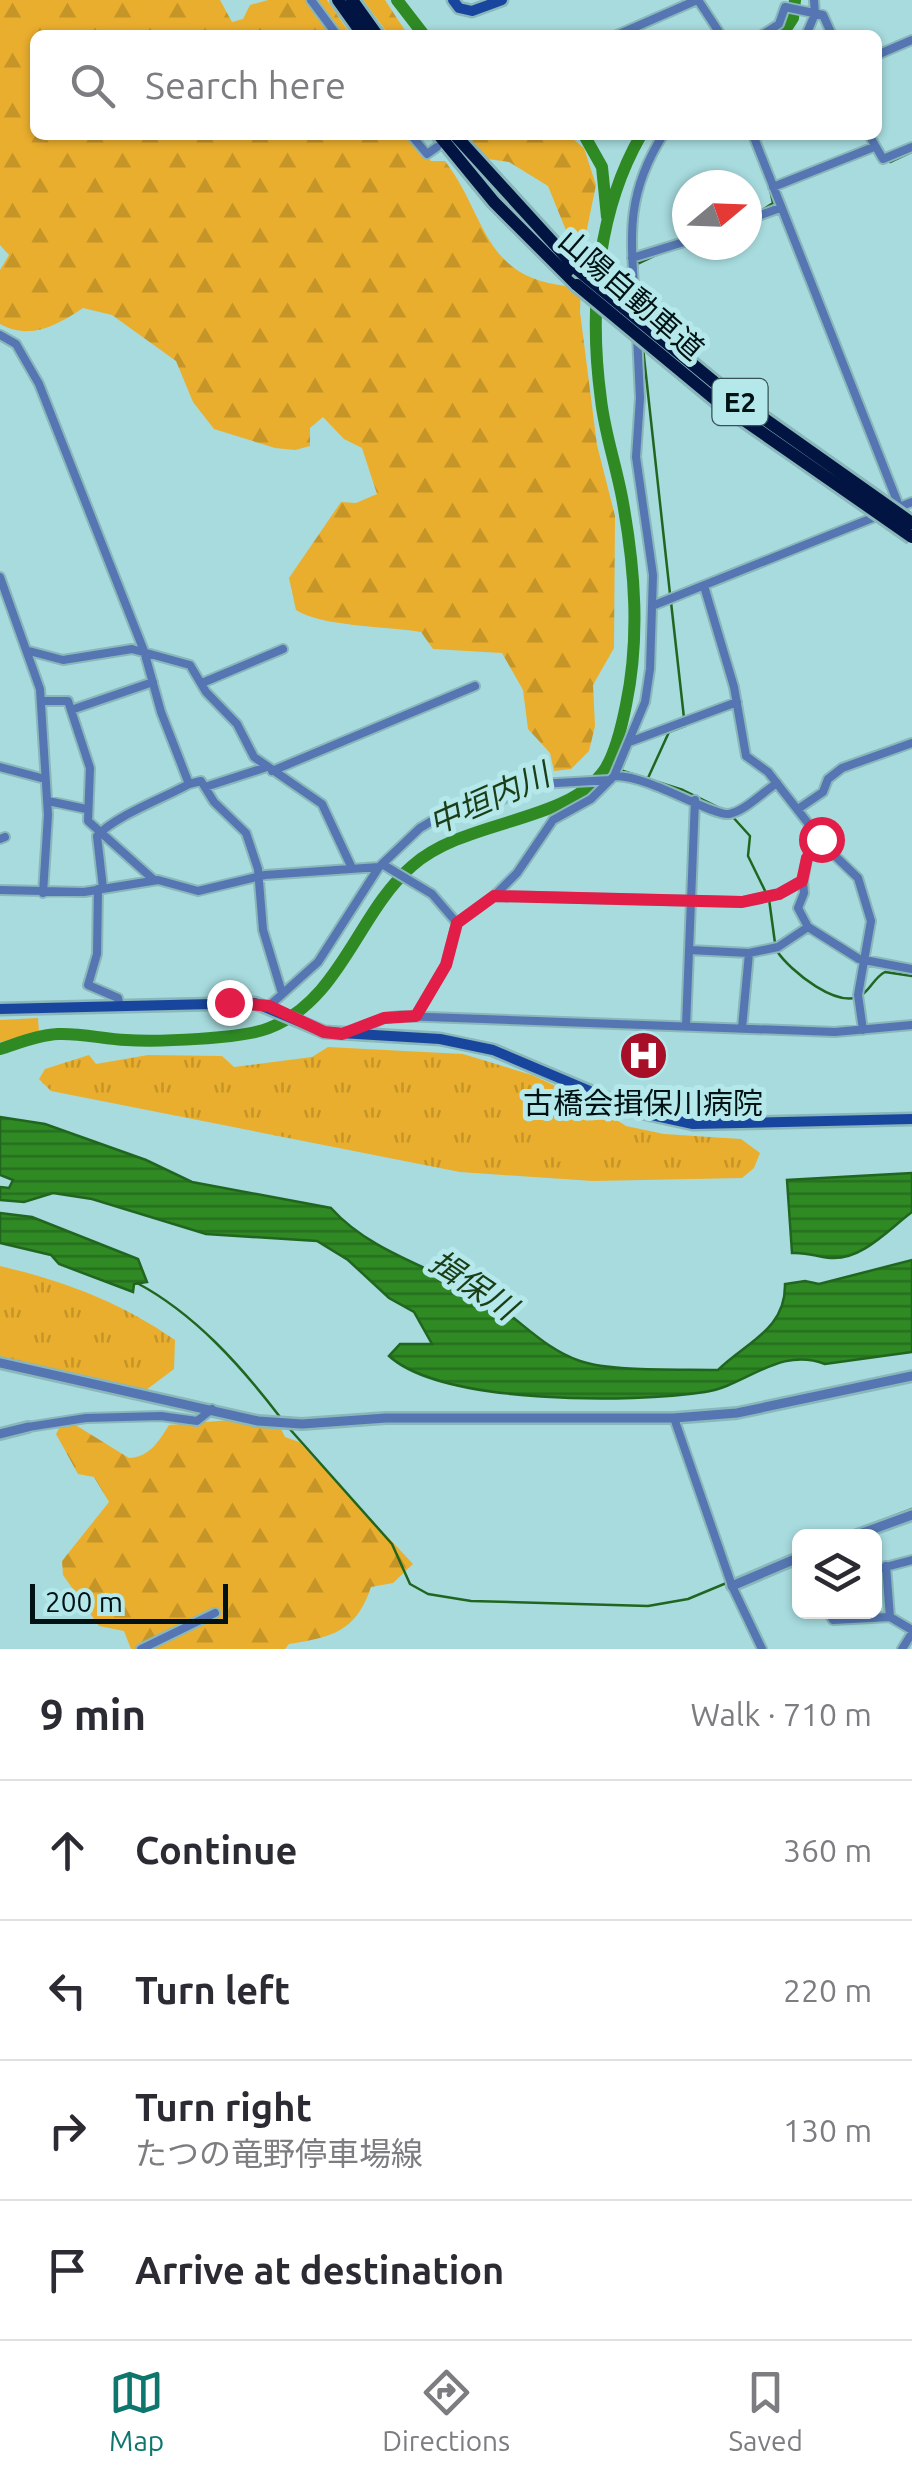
<!DOCTYPE html>
<meta charset="utf-8">
<style>
body{margin:0;font-family:Ubuntu,"Noto Sans JP",sans-serif;background:#f7f7f7;color:#2b2b33}
.controls{position:absolute;right:30px;bottom:30px;display:grid;overflow:hidden;border-radius:15px;box-shadow:0 2px 8px #0004}
.controls button{width:90px;height:90px;display:grid;place-items:center;padding:0;border:0;border-bottom:2px solid #e1e1e2;background:#fff;color:#2b2b33;font:50px sans-serif}
.compass{position:absolute;left:672px;top:170px;width:90px;height:90px;border-radius:50%;background:#fff;box-shadow:0 2px 8px #0004;rotate:71deg}
.scale{position:absolute;left:30px;bottom:25px;width:198px;box-sizing:border-box;padding-left:10px;border:5px solid #011214;border-top:0;font-size:28px;line-height:35px;white-space:nowrap;color:#011214;-webkit-text-stroke:8px #b4e8eb;paint-order:stroke}
.stop{position:absolute;width:30px;height:30px;margin:-22px;border:8px solid #e11d48;border-radius:50%;background:#fff}
.stop.end{background:#e11d48;border-color:#fff;box-shadow:0 2px 10px #0008}
.list{margin:0;padding:0;list-style:none}
h2{display:flex;justify-content:space-between;align-items:center;height:130px;margin:0;padding:0 40px;font-size:42px}
h2 small{font-size:32px;font-weight:400;color:#7c7c81}
.list li{display:grid;grid-template-columns:65px 1fr auto;gap:30px;align-items:center;box-sizing:border-box;height:140px;padding:0 40px;border-top:2px solid #e1e1e2}
.list b{display:block;font-size:38px;white-space:nowrap}
.list p{margin:0;font-size:32px;white-space:nowrap;color:#7c7c81}
.list em{font-size:32px;font-style:normal;color:#7c7c81}
.icon{flex:none;width:55px;height:55px;fill:none;stroke:currentColor;stroke-width:2;stroke-linecap:round;stroke-linejoin:round}
.map{position:relative;flex:none;width:912px;height:1649px;overflow:hidden}
.search{position:absolute;background:#fff;box-shadow:0 2px 8px #0004;left:30px;right:30px;top:30px;height:110px;display:flex;align-items:center;gap:25px;box-sizing:border-box;padding:0 35px;border-radius:15px;color:#7c7c81;font-size:38px}
.sheet{height:690px;background:#fff}
nav{display:flex;justify-content:space-around;align-items:center;box-sizing:border-box;height:140px;border-top:2px solid #e1e1e2;background:#fff;font-size:28px;color:#7c7c81}
nav a{display:grid;justify-items:center;gap:5px}
nav .on{color:#0f766e}
.map>svg:first-child{display:block}
.grass{fill:url(#grass-tufts)}
.forest{fill:url(#forest-firs)}
.pitch{fill:#e9ae2e}
.water{fill:url(#water-rules);stroke:#21661f;stroke-width:2.5}
.lines{fill:none;stroke-linecap:round;stroke-linejoin:round}
.stream{stroke:#21661f;stroke-width:2.5}
.river{stroke:#2f8a24;stroke-width:12}
.minor-casing{stroke:#89b7ba;stroke-width:12}
.tertiary-casing{stroke:#89b7ba;stroke-width:14}
.secondary-casing{stroke:#89b7ba;stroke-width:15}
.motorway-casing{stroke:#89b7ba;stroke-width:18}
.minor{stroke:#5576b2;stroke-width:8}
.tertiary{stroke:#5576b2;stroke-width:9}
.secondary{stroke:#18469e;stroke-width:10}
.motorway{stroke:#021542;stroke-width:12}
.motorway-bridge-casing{stroke:#89b7ba;stroke-width:18;stroke-linecap:butt}
.motorway-bridge{stroke:#021542;stroke-width:12}
.route{stroke:#e11d48;stroke-width:12}
.labels{text-anchor:middle;stroke-width:10;stroke-linejoin:round;paint-order:stroke}
.shield{fill:#b4e8eb;stroke:#375254;stroke-width:2.5}
.shield-label{font-size:28px;font-weight:bold;fill:#011214}
.street-label{font-size:30px;fill:#011214;stroke:#b4e8eb}
.poi-label{font-size:30px;fill:#011214;stroke:#b4e8eb}
.water-label{font-size:32px;font-style:italic;fill:#1b3e17;stroke:#b4e8eb}
</style>
<div class="map">
<svg width="912" height="1649" viewBox="0 0 912 1649">
<defs>
<pattern id="grass-tufts" width="24" height="20" patternUnits="userSpaceOnUse" patternTransform="scale(2.5)"><rect width="24" height="20" fill="#e9ae2e"/><path d="M3 7l-1-3M5 7V3M7 7l1-3M15 17l-1-3M17 17v-4M19 17l1-3" fill="none" stroke="#c69528"/></pattern>
<pattern id="forest-firs" width="22" height="20" patternUnits="userSpaceOnUse" patternTransform="scale(2.5)"><rect width="22" height="20" fill="#e9ae2e"/><path d="M5 1l3.5 6h-7zM16 11l3.5 6h-7z" fill="#c69528"/></pattern>
<pattern id="water-rules" width="6" height="5" patternUnits="userSpaceOnUse" patternTransform="scale(2.5)"><rect width="6" height="5" fill="#2f8a24"/><path d="M0 2.5h6" fill="none" stroke="#266f1e"/></pattern>
</defs>
<rect width="100%" height="100%" fill="#a7dbde"/>
<path class="grass" d="M38,1018L39,1033L0,1042V1020Z
M328,1047L463,1054L532,1075L586,1100L626,1126L664,1134L741,1139L760,1153L754,1168L742,1178L593,1181L460,1172L51,1091L39,1079L45,1069L89,1055L96,1064L148,1055L222,1056L234,1067L312,1057Z
M0,1266C64,1281 120,1302 175,1340L174,1369L146,1390L0,1360Z"/>
<path class="forest" d="M0,0H220L232,22L243,19L250,5L268,0H327L351,35H35V135H407L431,161H445C487,216 482,277 566,286L576,255L548,186L509,162L488,159L467,135H568L584,148L596,185L582,253L580,312L597,445L615,516L614,648L593,685L595,726L589,751L571,769L554,771L550,753L528,729L523,690L502,653L433,649L421,632C387,626 322,627 296,610L289,578L341,502L356,503L377,494L362,448L344,439L323,417L310,428V446L295,450L275,448L214,429L193,402L176,361L112,315L83,308C57,325 31,341 0,324V270L9,255L0,245Z
M363,0H385L408,35H389Z
M230,1420L281,1429L285,1437L299,1442L413,1564L393,1583L371,1587C356,1632 332,1637 289,1644L285,1649H131L124,1631L99,1626L63,1575L62,1561L109,1502L94,1477L78,1474L56,1434L62,1423L69,1421L129,1458C150,1457 159,1441 169,1425Z"/>
<path class="pitch" d="M556,1123L594,1126L592,1164L554,1161Z"/>
<path class="water" d="M0,1117L45,1124L146,1160L192,1182L331,1208C372,1254 439,1269 490,1301C521,1320 544,1349 580,1361C611,1372 682,1369 718,1370C746,1342 786,1330 785,1284L805,1281L819,1284L912,1260V1352L825,1364C779,1346 746,1386 705,1392C634,1403 443,1405 389,1356L400,1344H432L414,1312L389,1298L348,1260L317,1241L206,1234L92,1199L53,1193L24,1202L0,1200V1187L9,1188L13,1180L0,1175Z
M912,1173V1212C888,1230 862,1260 831,1258C817,1257 808,1252 792,1253L787,1180Z
M0,1213L32,1217L138,1259L147,1282L134,1284L133,1292L59,1264L51,1255L0,1243Z"/>
<g class="lines">
<path class="stream" d="M890,162L912,152
M761,211L773,203L769,185
M638,285L637,264L660,253
M643,348L670,594
M671,602L684,718
M620,770L683,790L724,810
M648,778L669,732L685,726
M731,815L750,836L748,856L769,899L775,943
M777,951C789,970 840,1012 863,994C872,987 875,977 885,972L912,976
M137,1283C195,1314 241,1366 280,1417
M288,1427L392,1544L410,1584L428,1594L471,1601L648,1606L688,1599L784,1559
M841,1536L912,1509"/>
<path class="river" d="M397,0L424,35
M782,35L793,18L795,0
M584,135L602,167L607,217
M0,1049C19,1043 38,1035 58,1034C81,1033 104,1039 126,1040C157,1042 241,1039 269,1028C341,1000 358,912 412,866C466,818 568,824 605,769C616,752 622,725 626,705C640,638 635,570 623,503C617,468 605,435 601,400C589,312 596,213 641,135"/>
<defs>
<path id="minor" d="M311,0L337,35
M698,0L721,35
M617,35L697,0
M762,35L779,24L785,7L823,15L832,35
M806,35L815,14L814,0
M877,55L912,40
M411,135L427,154L437,147
M753,135L901,511
M869,135L883,159L912,147
M773,187L874,147
M747,220L780,208
M632,258L687,241
M636,316C632,244 622,200 663,135
M0,335L16,344L39,384L144,651L161,712L189,784L201,781L214,802L246,833L258,869L263,930L282,993
M897,508L912,502
M0,577L40,689L48,815L43,893
M704,586L734,687L746,756L768,772L829,850L858,878L871,921L858,995L863,1030
M652,606L880,515
M29,651L63,660L132,649L190,665L206,692L237,724L254,757L322,804L351,866
M202,683L283,649
M41,701H68L90,768L88,821L154,880
M71,710L153,682
M632,741L737,702
M0,767L45,779
M272,771L475,686
M614,776C649,775 711,816 729,814C745,811 763,792 777,783
M205,787L264,768
M48,801L86,809
M798,809L823,792L828,779L842,768L912,743
M0,839L5,837
M382,864L432,894L457,923
M803,881L804,893L798,908L808,927
M103,888L97,836C115,816 162,799 189,784
M98,889L97,954L88,985L118,998L120,1006
M0,890L84,892L158,880L198,891L265,875L379,867
M494,896L517,873L553,820L591,799L614,776L645,702L650,669L653,575L636,457L640,398L637,335
M689,950L749,953
M269,1006L318,962L379,867L420,828L442,815L503,799L539,784L610,780
M416,1016L446,965L457,923L494,896L742,902L779,894L803,881L807,858L821,839
M686,1026L695,800
M742,1028L749,953L778,947L808,927L859,959L912,969
M349,1034L384,1018L401,1016L835,1032L912,1025
M674,1418L732,1586L762,1649
M28,1427L86,1418L161,1416L197,1421L212,1409
M886,1566L890,1617
M874,1570L912,1560
M828,1612L833,1620L890,1617L912,1630
M141,1649L215,1613
M902,1649L912,1633"/>
<path id="tertiary" d="M0,1363L258,1421L302,1424L386,1418H674L737,1413L912,1376
M0,1434L28,1427
M854,1536L912,1515
M732,1586L800,1557"/>
<path id="secondary" d="M453,0L459,8L472,11L502,0
M0,1009L255,1003L324,1032L440,1039L493,1050L642,1113L693,1124L912,1119"/>
<path id="motorway" d="M338,0L363,35
M352,0L377,35
M439,135L494,202L577,285
M455,135L577,269"/>
</defs>
<use href="#minor" class="minor-casing"/>
<use href="#tertiary" class="tertiary-casing"/>
<use href="#secondary" class="secondary-casing"/>
<use href="#motorway" class="motorway-casing"/>
<use href="#minor" class="minor"/>
<use href="#tertiary" class="tertiary"/>
<use href="#secondary" class="secondary"/>
<use href="#motorway" class="motorway"/>
<defs>
<path id="motorway-bridge" d="M577,269L725,391L912,523
M577,285L718,402L912,537"/>
</defs>
<use href="#motorway-bridge" class="motorway-bridge-casing"/>
<use href="#motorway-bridge" class="motorway-bridge"/>
</g>
<g class="lines">
<path class="route" d="M229,1002L269,1006L324,1032L342,1034L384,1018L416,1016L446,965L457,923L494,896L742,902L779,894L802,881L807,858L821,839"/>
</g>
<defs>
<symbol id="hospital-disc" viewBox="-11 -11 22 22"><circle r="9.5" fill="#a70e28" stroke="#b4e8eb"/><path d="M-5-5h3v3.5h4V-5h3V5h-3V1.5h-4V5h-3Z" fill="#fff"/></symbol>
</defs>
<g fill-rule="evenodd">
<use href="#hospital-disc" x="616" y="1028" width="55" height="55"/>
</g>
<g class="labels">
<rect class="shield" x="712.5" y="379" width="55" height="46" rx="8"/>
<g class="shield-label">
<text x="740" y="412">E2</text>
</g>
<g class="street-label">
<text transform="translate(631 295) rotate(41)" y="10">山陽自動車道</text>
</g>
<g class="poi-label">
<text x="643" y="1114">古橋会揖保川病院</text>
</g>
<g class="water-label">
<text transform="translate(489 799) rotate(-24)" y="11">中垣内川</text>
<text transform="translate(473 1285) rotate(34)" y="11">揖保川</text>
</g>
</g>
</svg>
<div class="controls">
<button><svg class="icon" aria-label="layers" viewBox="0 0 24 24"><path d="M12 4l9 5-9 5-9-5zM3 14l9 5 9-5"/></svg></button>
</div>
<svg class="compass" viewBox="-18 -18 36 36"><path d="M0-13l5 13h-10z" fill="#e53935"/><path d="M0 13l5-13h-10z" fill="#7c7c81"/></svg>
<div class="scale">200 m</div>
<div class="stop" style="left:821px;top:839px"></div>
<div class="stop end" style="left:229px;top:1002px"></div>
<div class="search"><svg class="icon" aria-label="search" viewBox="0 0 24 24"><circle cx="10" cy="10" r="6"/><path d="M15 15l6 6"/></svg>Search here</div>
</div>
<section class="sheet">
<h2>9 min<small>Walk · 710 m</small></h2>
<ul class="list">
<li><svg class="icon" aria-label="ahead" viewBox="0 0 24 24"><path d="M12 20V5M6 11l6-6 6 6"/></svg><div><b>Continue</b></div><em>360 m</em></li>
<li><svg class="icon" aria-label="left" viewBox="0 0 24 24"><path d="M17 20v-9H6M10 6l-5 5 5 5"/></svg><div><b>Turn left</b></div><em>220 m</em></li>
<li><svg class="icon" aria-label="right" viewBox="0 0 24 24"><path d="M7 20v-9h11M14 6l5 5-5 5"/></svg><div><b>Turn right</b><p>たつの竜野停車場線</p></div><em>130 m</em></li>
<li><svg class="icon" aria-label="arrive" viewBox="0 0 24 24"><path d="M6 21V4h12l-3 4 3 4H6"/></svg><div><b>Arrive at destination</b></div></li>
</ul>
</section>
<nav>
<a class="on"><svg class="icon" aria-label="map" viewBox="0 0 24 24"><path d="M3 6l6-2 6 2 6-2v14l-6 2-6-2-6 2zM9 4v14M15 6v14"/></svg>Map</a>
<a><svg class="icon" aria-label="directions" viewBox="0 0 24 24"><path d="M12 3l9 9-9 9-9-9zM9 14v-3h6M13 9l2 2-2 2"/></svg>Directions</a>
<a><svg class="icon" aria-label="saved" viewBox="0 0 24 24"><path d="M7 4h10v16l-5-4-5 4z"/></svg>Saved</a>
</nav>
